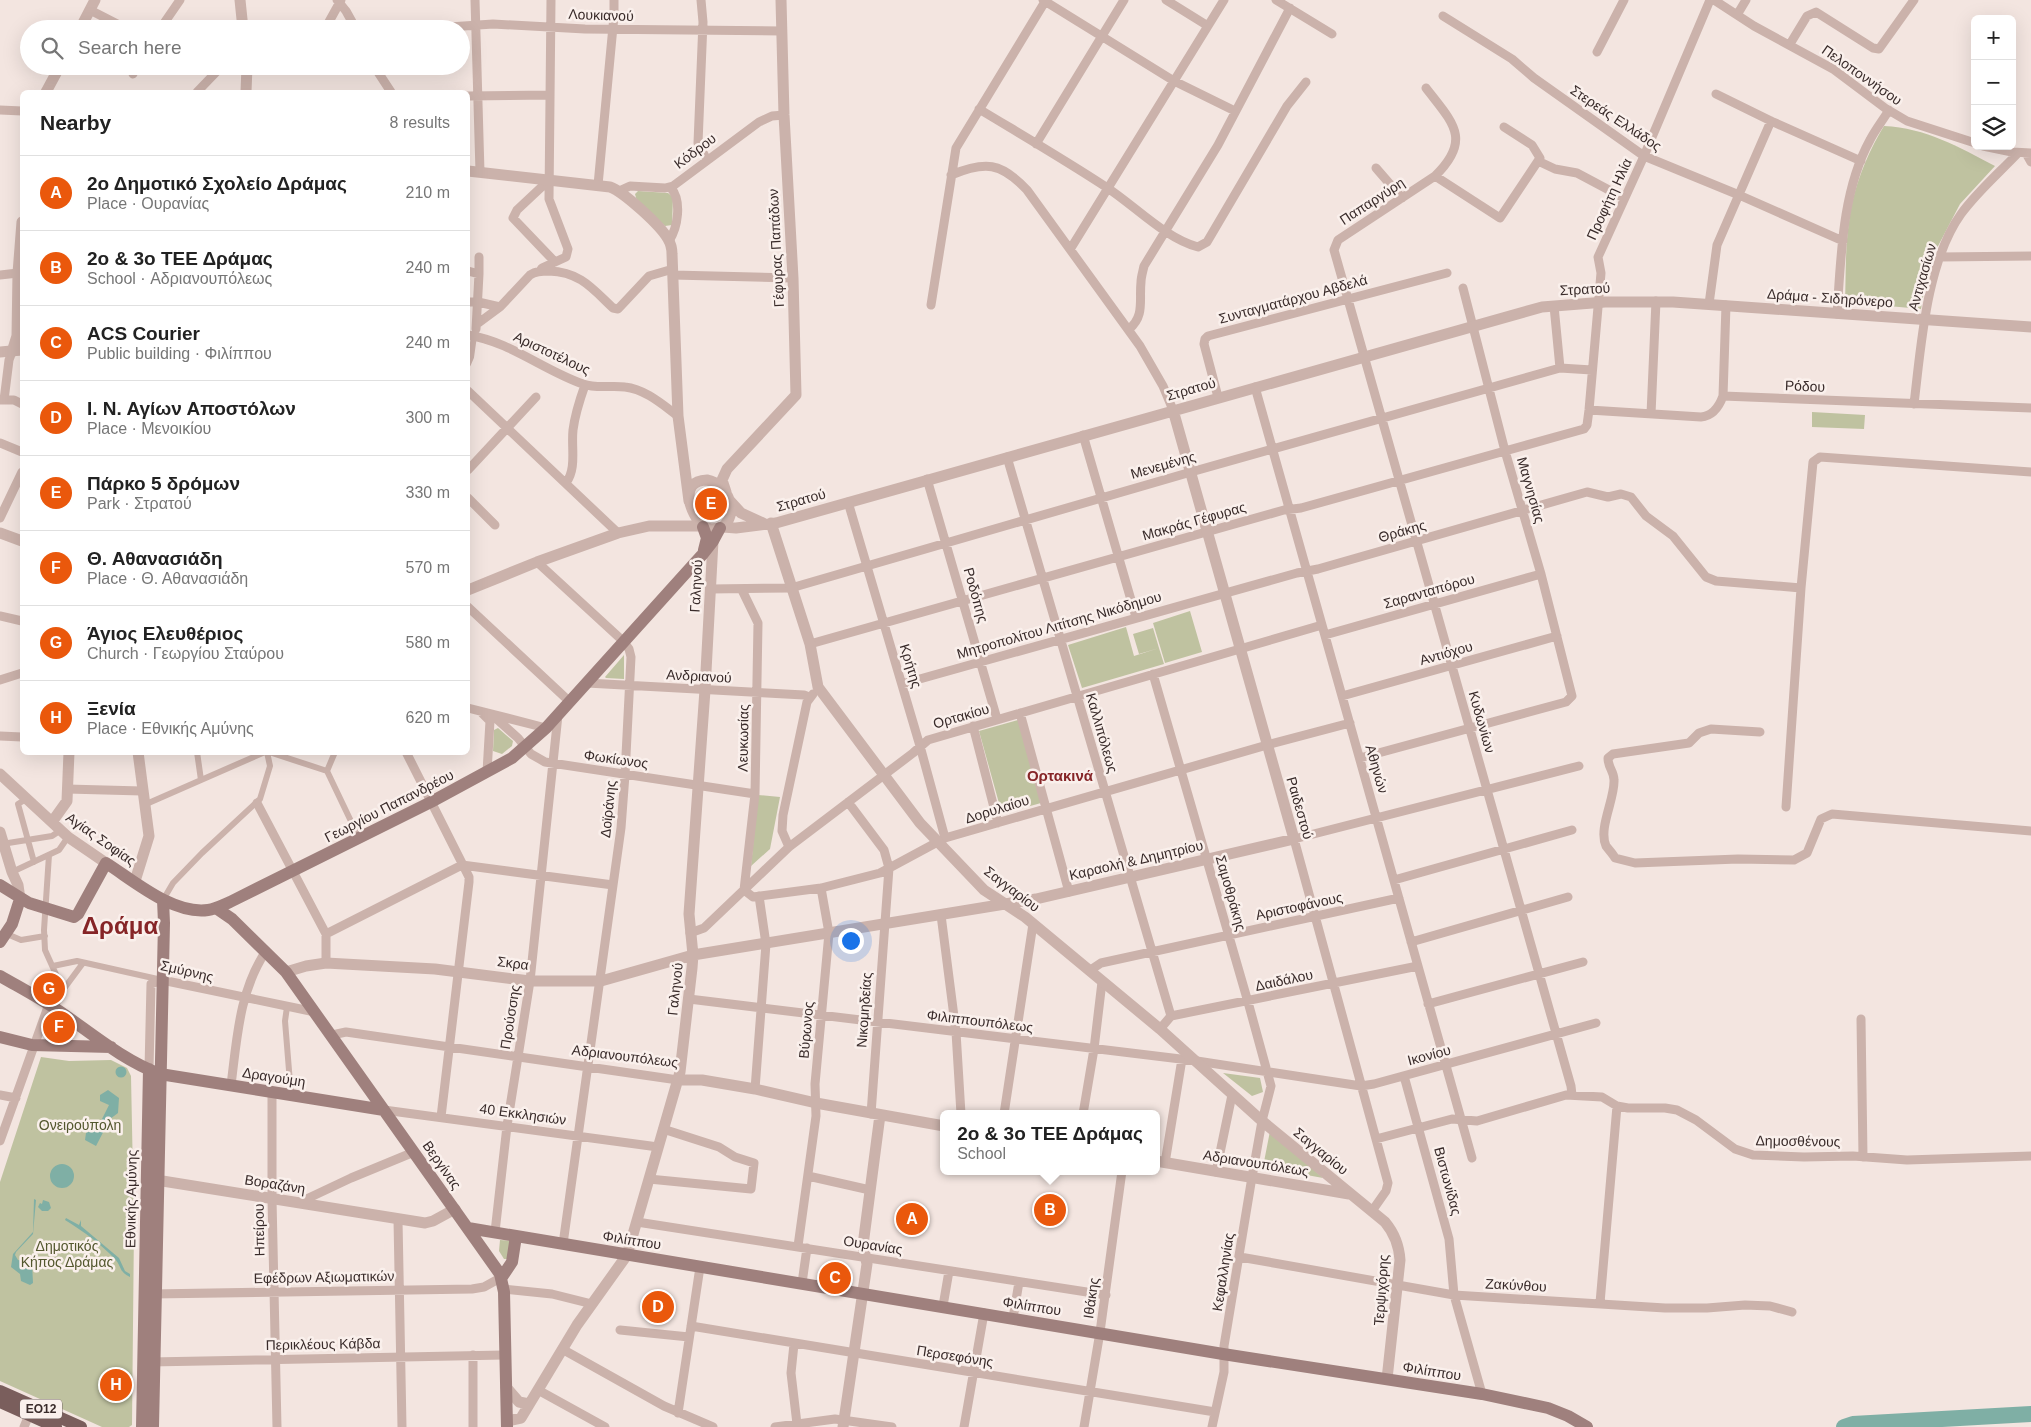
<!DOCTYPE html>
<meta charset="utf-8">
<style>
body{margin:0;font-family:Helvetica,sans-serif;background:#f2f2f2;color:#222}
.controls{position:absolute;right:15px;top:15px;display:grid;overflow:hidden;border-radius:8px;box-shadow:0 5px 20px #0002}
.controls button{width:45px;height:45px;display:grid;place-items:center;padding:0;border:0;border-bottom:1px solid #e0e0e0;background:#fff;color:#222;font:25px sans-serif}
.you{position:absolute;left:850px;top:940px;width:18px;height:18px;margin:-12px;border:4px solid #fff;border-radius:50%;background:#1a73e8;box-shadow:0 0 0 8px #1a73e833}
.badge{display:grid;place-items:center;width:32px;height:32px;border-radius:50%;background:#ea580c;color:#fff;font-size:16px;font-weight:700}
.pin{position:absolute;translate:-50% -50%;border:2px solid #fff;box-shadow:0 1px 5px #0006}
.popup{position:absolute;left:940px;top:1110px;width:220px;height:65px;box-sizing:border-box;display:grid;place-content:center;border-radius:8px;background:#fff;filter:drop-shadow(0 1px 4px #0005);font-size:16px;white-space:nowrap;color:#767676}
.popup b{font-size:19px;color:#222}
.popup::after{content:'';position:absolute;left:50%;top:100%;margin-left:-10px;border:10px solid transparent;border-top-color:#fff}
.list{margin:0;padding:0;list-style:none}
h2{display:flex;justify-content:space-between;align-items:center;height:65px;margin:0;padding:0 20px;font-size:21px}
h2 small{font-size:16px;font-weight:400;color:#767676}
.list li{display:grid;grid-template-columns:32px 1fr auto;gap:15px;align-items:center;box-sizing:border-box;height:75px;padding:0 20px;border-top:1px solid #e0e0e0}
.list b{display:block;font-size:19px;white-space:nowrap}
.list p{margin:0;font-size:16px;white-space:nowrap;color:#767676}
.list em{font-size:16px;font-style:normal;color:#767676}
.icon{flex:none;width:28px;height:28px;fill:none;stroke:currentColor;stroke-width:2;stroke-linecap:round;stroke-linejoin:round}
.map{position:relative;flex:none;width:2031px;height:1427px;overflow:hidden}
.search{position:absolute;background:#fff;box-shadow:0 5px 20px #0002;left:20px;top:20px;width:450px;height:55px;display:flex;align-items:center;gap:12px;box-sizing:border-box;padding:0 18px;border-radius:28px;color:#767676;font-size:19px}
.panel{position:absolute;background:#fff;box-shadow:0 5px 20px #0002;left:20px;top:90px;width:450px;height:665px;border-radius:8px}
.map>svg:first-child{display:block}
.green{fill:#bfc2a0}
.water{fill:#7fafa5}
.lines{fill:none;stroke-linecap:round;stroke-linejoin:round}
.river{stroke:#7fafa5;stroke-width:16}
.pedestrian{stroke:#cbb2ab;stroke-width:6}
.minor{stroke:#cbb2ab;stroke-width:9}
.tertiary{stroke:#cbb2ab;stroke-width:11}
.secondary{stroke:#9f807d;stroke-width:12}
.primary{stroke:#7a5e5c;stroke-width:12}
.labels{text-anchor:middle;stroke-width:5;stroke-linejoin:round;paint-order:stroke}
.shield{fill:#faf0ec;stroke:#736664;stroke-width:1}
.shield-label{font-size:12px;font-weight:bold;fill:#392b2a}
.street-label{font-size:14px;fill:#392b2a;stroke:#faf0ec}
.park-label{font-size:14px;fill:#53572e;stroke:#faf0ec}
.neighbourhood-label{font-size:15px;font-weight:bold;fill:#862527;stroke:#faf0ec}
.town-label{font-size:24px;font-weight:bold;fill:#862527;stroke:#faf0ec}
</style>
<div class="map">
<svg width="2031" height="1427" viewBox="0 0 2031 1427">
<rect width="100%" height="100%" fill="#f3e5e0"/>
<path class="green" d="M1884,126C1926,128 1959,147 1995,166L1960,204L1937,248L1931,250L1921,309L1845,302C1846,276 1845,248 1849,222C1853,188 1867,154 1884,126Z
M638,191L668,193L673,197L672,225L665,226L637,201L635,194Z
M1812,412L1865,415L1864,429L1812,427Z
M708,486C720,491 724,498 726,511L721,519H714L705,517C697,510 694,500 699,491Z
M1190,611L1202,652L1165,663L1153,623Z
M1126,627L1134,656L1159,648L1164,664L1082,688L1068,645Z
M1153,628L1159,648L1139,654L1133,634Z
M624,655V679L606,678L605,677Z
M1018,720L1041,803L1002,814L979,731Z
M498,728L513,741L512,746L502,754L493,751L494,730Z
M758,795L780,797L770,849L751,866Z
M41,1057L69,1061L111,1060L127,1068L131,1076L134,1226L132,1425L129,1427H102L0,1381V1182Z
M1223,1073L1260,1078L1263,1092L1252,1096Z
M1270,1131L1323,1178L1263,1167Z
M500,1240L512,1241L509,1259H504L499,1251Z"/>
<path class="water" d="M115.5 1072a5.5 5.5 0 1 1 11 0a5.5 5.5 0 1 1-11 0Z
M108,1090L119,1098L118,1113L110,1119L96,1146L85,1140L86,1133L92,1130L96,1131L109,1105L100,1101V1095Z
M50 1176a12 12 0 1 1 24 0a12 12 0 1 1-24 0Z
M34,1199L36,1200L33,1234L16,1252L15,1255L18,1260L32,1263L33,1283L30,1285L21,1281L20,1274L11,1267L13,1254L33,1232Z
M43,1200L49,1202L51,1208L48,1211H42L38,1207L40,1203L42,1204Z
M66,1218L79,1225L81,1220V1226L119,1258L125,1271L130,1274V1277C119,1272 122,1267 115,1259C101,1244 83,1231 65,1220Z"/>
<g class="lines">
<path class="river" d="M1844,1427L1853,1424L2031,1414"/>
<path class="pedestrian" d="M468,364L471,357L474,336
M197,752L201,780
M269,752L327,771L359,838
M327,771L335,752
M26,799L18,804L34,862
M144,805L265,752
M2,844L52,836L61,830
M49,855L44,930L45,950L63,990
M12,872L59,850L68,837
M163,900L173,883L202,853L260,799L270,766L267,752
M7,934L21,940L45,936
M53,966L77,961L162,980
M287,1007L285,1021L291,1095
M55,1008L63,990L83,963"/>
<path class="minor" d="M337,0L346,11L356,29
M475,0L480,172
M701,0L703,22L698,143L707,160
M1043,0L1174,81L1235,111
M1166,0L1208,26
M1276,0L1332,34
M1714,0L1754,26L1833,69L1885,108L1907,121L1975,143
M90,10L127,29
M1737,15L1746,0
M1443,16L1512,59L1534,78L1644,156L1739,195L1843,241
M160,29L180,0
M325,29L341,0
M420,29L493,24L585,29L782,31
M1790,44L1807,16L1816,12L1873,48L1879,49L1914,0
M1597,52L1624,0
M374,66L391,92
M247,68L268,66
M133,74L136,66
M1426,88C1452,122 1473,139 1435,176L1338,240L1334,250L1571,1086L1572,1095
M197,92L222,66
M1716,94L1771,121L1861,161
M468,96L550,95
M979,109C1022,135 1065,160 1106,187C1134,205 1166,239 1198,247L1207,242L1287,106L1306,82
M0,110L22,111
M1036,144L1124,0
M1983,146L2012,152L2031,153
M2026,153L2031,162
M1538,161L1555,169L1577,173L1624,198
M1376,168L1402,198
M951,175C985,161 1001,162 1027,190L1140,346L1163,386L1173,410
M1435,176L1500,218L1540,158L1532,145L1504,127
M549,180L517,210L513,218L555,262
M598,185L614,16V0
M619,191L630,186L665,188L673,186L759,122L772,116L784,115
M669,241C678,227 682,201 671,188
M1071,248L1224,0
M1940,257L2031,256
M468,271L479,274V257
M540,271L542,268L566,257L568,249L549,199L551,0
M0,275L18,273
M673,275L793,278
M468,302H478L500,307
M1709,304L1717,245L1771,121
M931,305L956,148L1046,0
M1554,306L1560,368
M1837,314C1841,257 1842,191 1870,140C1875,130 1883,120 1889,110
M477,324L500,307L530,275C536,271 542,271 549,271C580,272 592,288 613,308L618,309L649,276L673,269
M476,329L479,274
M1129,329C1145,316 1139,300 1141,282C1141,277 1143,271 1144,266L1218,145L1290,8
M468,335C511,342 543,370 583,384C597,389 611,385 625,387C645,389 663,405 678,416
M1255,387L1472,1158
M468,391L618,533
M1723,396L2031,408
M1218,397L1204,344L1205,339L1208,336L1447,273
M0,400H14L22,404
M4,400L9,360L12,352
M1914,404C1921,347 1926,263 1961,214C1977,192 1999,173 2018,153
M1589,410L1701,417C1713,416 1719,407 1723,396L1726,305
M1651,414L1656,301
M1083,435L1136,617
M0,443L22,452
M1007,457L1171,1016
M468,470L536,397
M927,479L997,719
M566,483C577,468 571,448 573,430C575,414 580,399 585,385
M468,498L495,525
M848,502L920,746L945,838
M0,518L22,472
M537,562L623,641L629,649L631,657L625,775L621,828L563,1244
M711,589L791,588L1191,472L1560,368L1592,370
M742,590L758,623L755,794L744,890L753,897L821,888L880,873L945,838L1267,745L1350,723
M468,607L570,702
M0,616L22,621
M1325,635L1541,574
M810,644L1284,510L1301,508L1584,429L1587,425L1589,410L1601,273L1598,257L1644,156L1710,0
M1153,674L1248,1002L1271,1086L1262,1121L1252,1177L1224,1346V1372L1212,1427
M0,680L22,673
M587,683L804,695L809,697
M902,684L1297,573L1318,569L1587,492L1608,497L1621,494L1631,497L1646,516L1673,536L1706,577L1716,581L1801,588
M1342,696L1557,636
M468,708L546,728
M482,713L490,721L487,772
M1020,713L1069,892
M491,714L518,738L531,754L545,762L755,794
M973,726L998,823
M1760,732L1711,729L1699,733L1689,743L1613,754L1608,758C1608,768 1614,771 1614,780C1615,799 1598,828 1606,846C1609,850 1613,854 1615,858L1635,863L1738,859L1794,860L1807,853L1821,819L1832,814L2031,831
M0,736L22,737
M406,752L469,877V882L441,1117
M1360,758L1566,702L1572,696L1541,574L1505,451L1463,288
M67,789L142,791
M848,802L884,850L889,868L871,1114
M257,803L326,934V963
M1786,807L1801,588L1813,462L1820,457L2031,472
M789,847L782,831L783,815L807,702L813,694
M1394,880L1572,830
M941,915L956,1032L961,1114
M690,933L704,928L789,847L913,753L928,740L1322,625
M326,934L462,865L613,885
M1411,942L1568,897
M1089,971L1101,963L1399,898
M689,999L1197,1061L1361,1086L1374,1084L1596,1023
M1428,1004L1583,962
M1861,1019L1863,1157
M1160,1029L1171,1016L1418,966
M332,1035L346,1032L678,1080
M149,1069L151,984L162,980L315,1012
M1404,1076L1449,1239L1454,1295L1482,1394
M231,1085C237,1039 239,991 266,951
M755,1089L766,944L759,896
M272,1092V1199L277,1427
M0,1095L16,1098
M384,1110L658,1147
M1004,1114L1033,924
M1083,1114L1094,1049L1102,982
M1376,1139L1452,1119L1477,1121L1566,1095L1602,1097L1617,1106L1628,1108H1665L1677,1110L1696,1120L1735,1149L1753,1155L1804,1157L1853,1156L1907,1160L2031,1156
M0,1141L49,1004
M1165,1163L1182,1059
M1216,1172L1232,1095
M808,1176L870,1190
M649,1179L751,1189L754,1163L735,1157L719,1147L663,1129
M298,1203L351,1178L414,1152
M1372,1211L1386,1191L1388,1183L1294,839L1579,766
M398,1220L402,1427
M637,1222L1106,1295
M495,1232L507,1126L530,981L558,715
M798,1246L816,1116L815,1084L829,933L821,888
M1240,1257L1454,1295L1665,1308H1707L1745,1305L1770,1306L1792,1312
M802,1283L807,1248
M504,1289L552,1294L592,1304
M152,1294L472,1289L484,1287L502,1277
M1600,1303L1617,1106
M943,1306L949,1271
M1013,1318L1019,1282
M691,1326L1215,1412
M620,1330L689,1337
M794,1344L791,1373L797,1424
M562,1349L664,1406L713,1427
M473,1355V1427
M150,1362L504,1355
M538,1390L605,1427
M678,1413L700,1267
M24,1427L29,1415
M775,1427L835,1419L892,1427
M964,1427L984,1313
M1084,1427L1100,1332L1122,1171"/>
<path class="tertiary" d="M240,0L243,29
M80,29L95,0
M46,92L60,66
M246,92L247,66
M468,171L610,187C624,192 661,226 668,239C671,244 672,249 672,254L678,416L689,501
M0,352L22,350
M12,352L17,336L18,273L22,222
M707,480C728,484 741,514 721,528L712,529L703,527C691,514 677,481 707,480Z
M726,492L722,480L727,469L796,395L793,278L784,115L781,0
M730,501L741,513L763,523
M771,523L810,644L818,687L920,823L984,890L1025,917L1160,1029L1262,1121L1385,1222C1395,1234 1399,1245 1400,1260L1387,1379
M723,527L736,528L776,523L1542,307L1605,302H1673L2031,327
M0,533L22,541
M468,590L537,562L618,533L649,526H702
M0,774L68,837L106,863
M52,822L67,801L69,752
M0,832L12,872L18,885L20,899
M135,881L149,836L138,752
M286,972L306,966L326,963L435,969L530,981H601L693,955L1036,899L1294,839L1173,410
M678,1080H702L755,1089L816,1103L944,1126
M1156,1161L1349,1194
M150,1179L425,1223L433,1221L455,1209
M506,1387L519,1402L529,1404
M507,1421L521,1418L577,1325L627,1255L680,1072L692,968L693,955L689,914L705,690L713,541
M843,1427L867,1264L863,1245L880,1115"/>
<path class="secondary" d="M703,527L707,538L704,550
M0,885L29,903L74,917L78,914L106,863C133,880 173,915 208,910C215,909 223,905 230,902L431,802L512,758L546,728L702,555L713,541L720,528
M216,908L232,919L286,972L500,1274L504,1292L507,1427
M0,942L12,924L20,899
M0,976C19,987 38,997 56,1009C89,1031 122,1060 160,1074L384,1110
M0,1037L32,1045L111,1047
M468,1228L1223,1354L1482,1394L1548,1408L1568,1416L1587,1427
M502,1277L512,1262L516,1236
M142,1427L149,1069
M153,1427L164,923L163,900"/>
<path class="primary" d="M0,1391L81,1427
M0,1402L56,1427"/>
</g>
<g class="labels">
<rect class="shield" x="20" y="1399.5" width="42" height="19" rx="4"/>
<g class="shield-label">
<text x="41" y="1413">ΕΟ12</text>
</g>
<g class="street-label">
<text transform="translate(601 15) rotate(2)" y="5">Λουκιανού</text>
<text transform="translate(1862 75) rotate(35)" y="5">Πελοποννήσου</text>
<text transform="translate(1616 118) rotate(34)" y="5">Στερεάς Ελλάδος</text>
<text transform="translate(695 151) rotate(-37)" y="5">Κόδρου</text>
<text transform="translate(1609 199) rotate(-65)" y="5">Προφήτη Ηλία</text>
<text transform="translate(1372 201) rotate(-33)" y="5">Παπαργύρη</text>
<text transform="translate(776 248) rotate(-93)" y="5">Γέφυρας Παπάδων</text>
<text transform="translate(1922 277) rotate(-74)" y="5">Αντιχασίων</text>
<text transform="translate(1585 289) rotate(-3)" y="5">Στρατού</text>
<text transform="translate(1830 298) rotate(4)" y="5">Δράμα - Σιδηρόνερο</text>
<text transform="translate(1293 299) rotate(-15)" y="5">Συνταγματάρχου Αβδελά</text>
<text transform="translate(552 353) rotate(25)" y="5">Αριστοτέλους</text>
<text transform="translate(1805 386) rotate(2)" y="5">Ρόδου</text>
<text transform="translate(1191 389) rotate(-16)" y="5">Στρατού</text>
<text transform="translate(1163 465) rotate(-16)" y="5">Μενεμένης</text>
<text transform="translate(1531 490) rotate(74)" y="5">Μαγνησίας</text>
<text transform="translate(801 500) rotate(-16)" y="5">Στρατού</text>
<text transform="translate(1194 521) rotate(-16)" y="5">Μακράς Γέφυρας</text>
<text transform="translate(1402 531) rotate(-16)" y="5">Θράκης</text>
<text transform="translate(696 586) rotate(-87)" y="5">Γαληνού</text>
<text transform="translate(1429 591) rotate(-16)" y="5">Σαρανταπόρου</text>
<text transform="translate(976 595) rotate(74)" y="5">Ροδόπης</text>
<text transform="translate(1059 625) rotate(-16)" y="5">Μητροπολίτου Λιτίτσης Νικόδημου</text>
<text transform="translate(1446 653) rotate(-16)" y="5">Αντιόχου</text>
<text transform="translate(911 666) rotate(73)" y="5">Κρήτης</text>
<text transform="translate(699 676) rotate(3)" y="5">Ανδριανού</text>
<text transform="translate(961 716) rotate(-16)" y="5">Ορτακίου</text>
<text transform="translate(1482 722) rotate(74)" y="5">Κυδωνίων</text>
<text transform="translate(1102 733) rotate(74)" y="5">Καλλιπόλεως</text>
<text transform="translate(743 738) rotate(-89)" y="5">Λευκωσίας</text>
<text transform="translate(616 759) rotate(8)" y="5">Φωκίωνος</text>
<text transform="translate(1377 769) rotate(74)" y="5">Αθηνών</text>
<text transform="translate(389 806) rotate(-27)" y="5">Γεωργίου Παπανδρέου</text>
<text transform="translate(1300 808) rotate(74)" y="5">Ραιδεστού</text>
<text transform="translate(608 809) rotate(-84)" y="5">Δοϊράνης</text>
<text transform="translate(997 809) rotate(-17)" y="5">Δορυλαίου</text>
<text transform="translate(101 839) rotate(35)" y="5">Αγίας Σοφίας</text>
<text transform="translate(1136 860) rotate(-13)" y="5">Καραολή &amp; Δημητρίου</text>
<text transform="translate(1012 889) rotate(37)" y="5">Σαγγαρίου</text>
<text transform="translate(1231 893) rotate(74)" y="5">Σαμοθράκης</text>
<text transform="translate(1299 906) rotate(-12)" y="5">Αριστοφάνους</text>
<text transform="translate(513 963) rotate(7)" y="5">Σκρα</text>
<text transform="translate(187 971) rotate(13)" y="5">Σμύρνης</text>
<text transform="translate(1284 980) rotate(-12)" y="5">Δαιδάλου</text>
<text transform="translate(675 989) rotate(-84)" y="5">Γαληνού</text>
<text transform="translate(864 1010) rotate(-86)" y="5">Νικομηδείας</text>
<text transform="translate(510 1017) rotate(-81)" y="5">Προύσσης</text>
<text transform="translate(980 1021) rotate(7)" y="5">Φιλιππουπόλεως</text>
<text transform="translate(806 1030) rotate(-85)" y="5">Βύρωνος</text>
<text transform="translate(1429 1055) rotate(-15)" y="5">Ικονίου</text>
<text transform="translate(625 1056) rotate(7)" y="5">Αδριανουπόλεως</text>
<text transform="translate(274 1077) rotate(9)" y="5">Δραγούμη</text>
<text transform="translate(523 1114) rotate(8)" y="5">40 Εκκλησιών</text>
<text transform="translate(1798 1141) rotate(1)" y="5">Δημοσθένους</text>
<text transform="translate(1321 1151) rotate(39)" y="5">Σαγγαρίου</text>
<text transform="translate(1256 1163) rotate(9)" y="5">Αδριανουπόλεως</text>
<text transform="translate(442 1165) rotate(55)" y="5">Βεργίνας</text>
<text transform="translate(1448 1181) rotate(75)" y="5">Βιστωνίδας</text>
<text transform="translate(275 1184) rotate(9)" y="5">Βοραζάνη</text>
<text transform="translate(131 1199) rotate(-89)" y="5">Εθνικής Αμύνης</text>
<text transform="translate(259 1230) rotate(-91)" y="5">Ηπείρου</text>
<text transform="translate(632 1240) rotate(9)" y="5">Φιλίππου</text>
<text transform="translate(873 1245) rotate(9)" y="5">Ουρανίας</text>
<text transform="translate(1223 1272) rotate(-81)" y="5">Κεφαλληνίας</text>
<text transform="translate(324 1277) rotate(-1)" y="5">Εφέδρων Αξιωματικών</text>
<text transform="translate(1516 1285) rotate(3)" y="5">Ζακύνθου</text>
<text transform="translate(1381 1290) rotate(-86)" y="5">Τερψιχόρης</text>
<text transform="translate(1091 1298) rotate(-82)" y="5">Ιθάκης</text>
<text transform="translate(1032 1306) rotate(9)" y="5">Φιλίππου</text>
<text transform="translate(323 1344) rotate(-1)" y="5">Περικλέους Κάβδα</text>
<text transform="translate(955 1356) rotate(9)" y="5">Περσεφόνης</text>
<text transform="translate(1432 1371) rotate(9)" y="5">Φιλίππου</text>
</g>
<g class="park-label">
<text x="80" y="1130">Ονειρούπολη</text>
<text x="67" y="1251">Δημοτικός<tspan x="67" dy="16">Κήπος Δράμας</tspan></text>
</g>
<g class="neighbourhood-label">
<text x="1060" y="781">Ορτακινά</text>
</g>
<g class="town-label">
<text x="120" y="934">Δράμα</text>
</g>
</g>
</svg>
<div class="controls">
<button>+</button>
<button>−</button>
<button><svg class="icon" aria-label="layers" viewBox="0 0 24 24"><path d="M12 4l9 5-9 5-9-5zM3 14l9 5 9-5"/></svg></button>
</div>
<div class="you"></div>
<div class="pin badge" style="left:912px;top:1219px">A</div>
<div class="pin badge" style="left:1050px;top:1210px">B</div>
<div class="popup"><b>2ο &amp; 3ο ΤΕΕ Δράμας</b>School</div>
<div class="pin badge" style="left:835px;top:1278px">C</div>
<div class="pin badge" style="left:658px;top:1307px">D</div>
<div class="pin badge" style="left:711px;top:504px">E</div>
<div class="pin badge" style="left:59px;top:1027px">F</div>
<div class="pin badge" style="left:49px;top:989px">G</div>
<div class="pin badge" style="left:116px;top:1385px">H</div>
<div class="search"><svg class="icon" aria-label="search" viewBox="0 0 24 24"><circle cx="10" cy="10" r="6"/><path d="M15 15l6 6"/></svg>Search here</div>
<section class="panel">
<h2>Nearby<small>8 results</small></h2>
<ul class="list">
<li><span class="badge">A</span><div><b>2ο Δημοτικό Σχολείο Δράμας</b><p>Place · Ουρανίας</p></div><em>210 m</em></li>
<li><span class="badge">B</span><div><b>2ο &amp; 3ο ΤΕΕ Δράμας</b><p>School · Αδριανουπόλεως</p></div><em>240 m</em></li>
<li><span class="badge">C</span><div><b>ACS Courier</b><p>Public building · Φιλίππου</p></div><em>240 m</em></li>
<li><span class="badge">D</span><div><b>Ι. Ν. Αγίων Αποστόλων</b><p>Place · Μενοικίου</p></div><em>300 m</em></li>
<li><span class="badge">E</span><div><b>Πάρκο 5 δρόμων</b><p>Park · Στρατού</p></div><em>330 m</em></li>
<li><span class="badge">F</span><div><b>Θ. Αθανασιάδη</b><p>Place · Θ. Αθανασιάδη</p></div><em>570 m</em></li>
<li><span class="badge">G</span><div><b>Άγιος Ελευθέριος</b><p>Church · Γεωργίου Σταύρου</p></div><em>580 m</em></li>
<li><span class="badge">H</span><div><b>Ξενία</b><p>Place · Εθνικής Αμύνης</p></div><em>620 m</em></li>
</ul>
</section>
</div>
